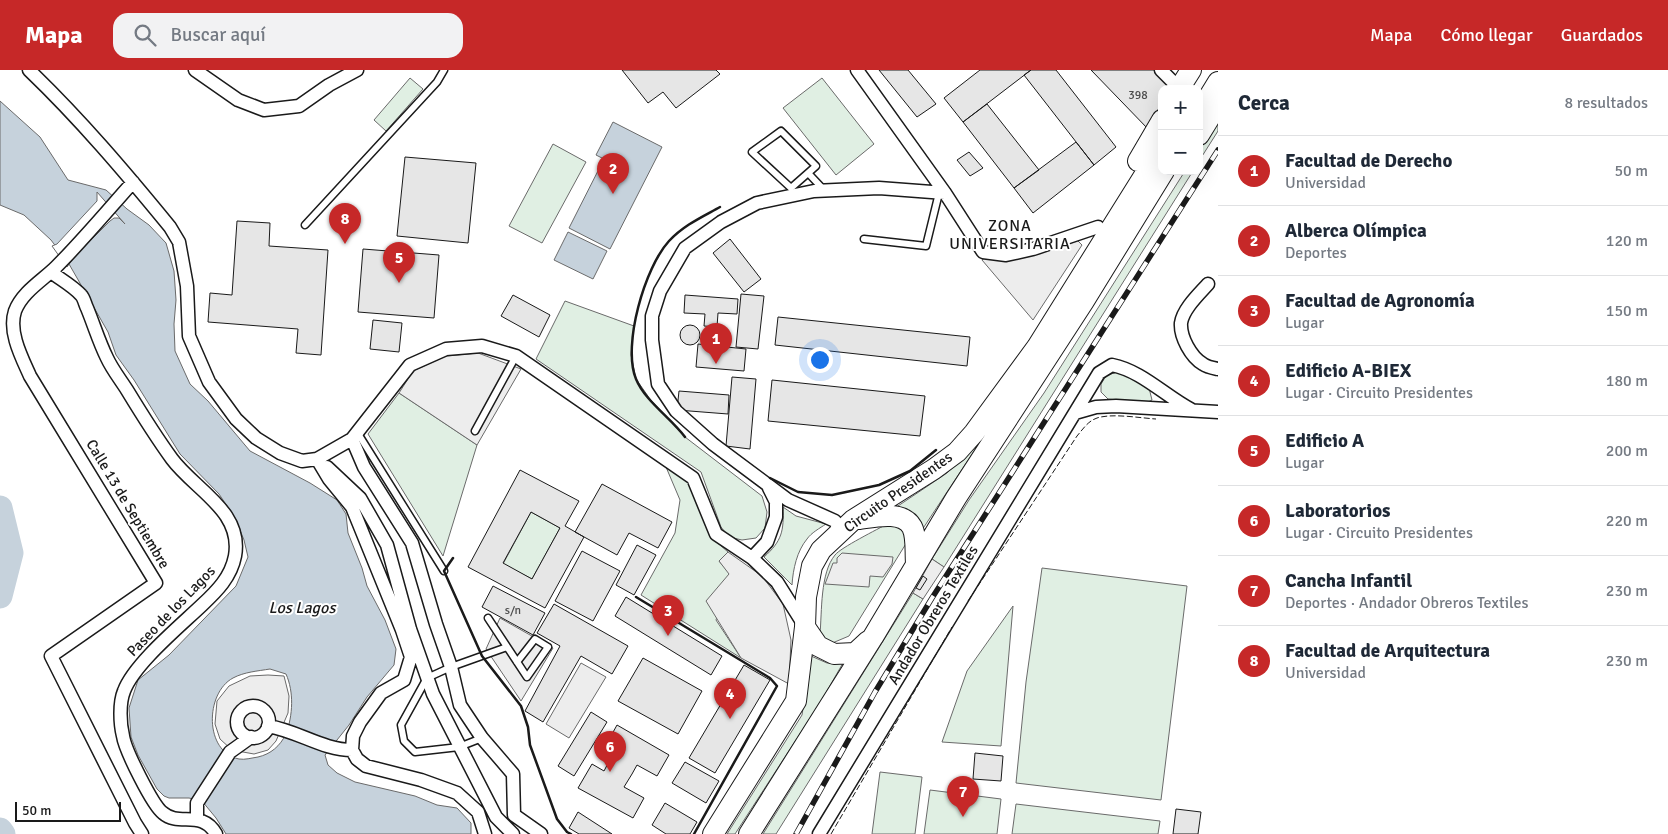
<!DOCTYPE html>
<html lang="es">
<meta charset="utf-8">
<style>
body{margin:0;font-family:Signika,sans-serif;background:#f2f2f3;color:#1f2937}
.controls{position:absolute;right:15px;top:15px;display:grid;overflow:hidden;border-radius:10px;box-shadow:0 5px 20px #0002}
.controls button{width:45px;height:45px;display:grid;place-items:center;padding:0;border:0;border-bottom:1px solid #e0e1e3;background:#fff;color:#1f2937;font:25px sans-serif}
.scale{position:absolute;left:15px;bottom:12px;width:106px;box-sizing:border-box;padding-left:5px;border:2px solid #1a1a1a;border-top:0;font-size:14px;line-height:18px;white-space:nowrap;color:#1a1a1a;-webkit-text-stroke:4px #fff;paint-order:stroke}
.you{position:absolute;left:819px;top:289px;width:18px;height:18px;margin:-12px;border:4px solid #fff;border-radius:50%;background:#1a73e8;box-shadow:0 0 0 8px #1a73e833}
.badge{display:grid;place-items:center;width:32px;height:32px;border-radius:50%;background:#c62828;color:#fff;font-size:16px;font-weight:700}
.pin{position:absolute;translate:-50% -41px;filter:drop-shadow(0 1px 2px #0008)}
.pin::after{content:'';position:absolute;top:26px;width:18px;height:15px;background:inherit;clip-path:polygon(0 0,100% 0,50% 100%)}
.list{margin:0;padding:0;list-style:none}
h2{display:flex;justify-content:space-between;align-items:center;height:65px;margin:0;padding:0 20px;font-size:21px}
h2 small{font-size:16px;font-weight:400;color:#747a83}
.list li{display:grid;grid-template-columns:32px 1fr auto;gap:15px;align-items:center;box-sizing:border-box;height:70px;padding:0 20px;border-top:1px solid #e0e1e3}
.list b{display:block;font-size:19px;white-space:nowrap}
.list p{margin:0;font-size:16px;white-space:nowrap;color:#747a83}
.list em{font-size:16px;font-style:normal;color:#747a83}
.icon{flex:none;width:28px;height:28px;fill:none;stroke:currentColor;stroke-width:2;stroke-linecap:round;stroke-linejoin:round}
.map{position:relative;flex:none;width:1218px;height:764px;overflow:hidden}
header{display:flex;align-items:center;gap:30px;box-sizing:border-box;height:70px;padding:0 25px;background:#c62828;color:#fff}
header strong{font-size:24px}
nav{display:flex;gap:28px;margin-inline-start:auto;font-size:18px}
.search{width:350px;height:45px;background:#f2f2f3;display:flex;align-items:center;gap:12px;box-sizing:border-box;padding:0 18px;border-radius:15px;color:#747a83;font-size:19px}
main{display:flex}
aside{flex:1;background:#fff}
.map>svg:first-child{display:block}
.green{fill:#e0efe3;stroke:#6a6a6a}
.parking{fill:#ededed;stroke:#6a6a6a}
.water{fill:#c6d2dc;stroke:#6a6a6a;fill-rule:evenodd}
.pier{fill:#fff;stroke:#6a6a6a}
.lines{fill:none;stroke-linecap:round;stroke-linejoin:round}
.river{stroke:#c6d2dc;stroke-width:25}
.building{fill:#e6e6e6;stroke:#1a1a1a;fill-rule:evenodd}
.lane-casing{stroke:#1a1a1a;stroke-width:9}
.street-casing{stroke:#1a1a1a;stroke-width:15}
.primary-casing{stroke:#1a1a1a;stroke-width:22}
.lane{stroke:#fff;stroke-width:6}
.street{stroke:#fff;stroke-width:12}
.primary{stroke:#fff;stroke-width:20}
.rail-casing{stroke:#1a1a1a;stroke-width:5.5}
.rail{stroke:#fff;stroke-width:4;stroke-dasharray:11;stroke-linecap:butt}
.fence{stroke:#1a1a1a;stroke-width:1;stroke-dasharray:6 2.5;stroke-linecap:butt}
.wall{stroke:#1a1a1a;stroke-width:2.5}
.labels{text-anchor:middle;stroke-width:4;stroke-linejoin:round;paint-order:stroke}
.number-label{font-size:12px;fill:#4d4d4d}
.street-label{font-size:15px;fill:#1a1a1a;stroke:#fff}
.neighbourhood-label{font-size:16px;letter-spacing:1px;fill:#1a1a1a;stroke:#fff}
.water-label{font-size:16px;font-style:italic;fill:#1a1a1a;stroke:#fff}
</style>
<header>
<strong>Mapa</strong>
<div class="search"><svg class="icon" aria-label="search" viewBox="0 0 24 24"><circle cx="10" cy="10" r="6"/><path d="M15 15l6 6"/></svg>Buscar aquí</div>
<nav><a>Mapa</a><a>Cómo llegar</a><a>Guardados</a></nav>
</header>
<main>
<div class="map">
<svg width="1218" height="764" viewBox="0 0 1218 764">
<rect width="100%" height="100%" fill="#fff"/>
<path class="green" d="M410,8L423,19L386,61L374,50Z
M822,8L874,74L836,105L783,38Z
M1218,49V61L1199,91V78Z
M553,74L586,92L542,173L509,156Z
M1185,101H1193L944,497L932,489L969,430L1044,323Z
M565,231L634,256L631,285L636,309L650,329L685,367L762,426L767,442L765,458L756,468L742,470L729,467L721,457L701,402L536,289Z
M1119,301L1149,318L1152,330L1146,333L1108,329L1101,322V314L1106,306Z
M399,323L477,375L443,486L368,364Z
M982,369L920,463L892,440L947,403Z
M666,397L689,413L712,468L728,482L719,491L730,504L716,550L741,588L641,525L675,463L680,430Z
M783,437L796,446L826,454C820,458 811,463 807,469C797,481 793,499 792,515L764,487C782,471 784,461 783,437Z
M531,442L560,458L532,509L503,494Z
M889,453L905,459L907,472L849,566L830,574L820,564C822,542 820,503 835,485C840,478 878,459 889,453Z
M1042,498L1187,516L1161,730L1016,713L1026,612Z
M913,523L923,529L776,764H763Z
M1013,536L1001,676L942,672L967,601Z
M811,586L827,593H843L820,633L735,764H727L802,645Z
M880,702L922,707L915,764H872Z
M930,720L1001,729L997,764H924Z
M1016,734L1160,751L1158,764H1012Z"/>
<path class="parking" d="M1076,169L1082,175L1033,250L982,190L986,187Z
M478,283L521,299L477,375L399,323L413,301L446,286Z
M728,482L762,506L783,534L791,570L789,614L741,588L706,531L729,504L719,491Z
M842,483L893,487L892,494L883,507L870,506L869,517L825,514L833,493H837V488Z
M932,489L944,497L923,529L913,523Z
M500,548L553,578L521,631L486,579Z
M581,593L606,607L569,668L546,654Z
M268,605L284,606L289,626L288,643L276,671L268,680L254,684L232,680L220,669L215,654L217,631L229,616L250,606Z"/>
<path class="water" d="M0,31L40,67L68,110L106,120L127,139L149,155L166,173L174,201L176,230L174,254L175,281L190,314L208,331L250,381L310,413L337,430L346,444L348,463L362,498L367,516L385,550L396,579L394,595L367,627L349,655L325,685L328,695L337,703L355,712L415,726L437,735L457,738L471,753V764H226L216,748L202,731L189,728H169L164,726L157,719L138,685L131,667L129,638L138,610L169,585L236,516L248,487L244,470L235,448L219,424L180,384L134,310L116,285L108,262L69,194L51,170L24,145L0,135ZM270,599L286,604C294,622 293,645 286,664C280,676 271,684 258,687C251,688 245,690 239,689C204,682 205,623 233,608C244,602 258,601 270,599Z
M613,52L662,77L610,179L569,158L604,89L596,85Z
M568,162L607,181L593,209L554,190Z"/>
<path class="pier" d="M97,122L125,154L119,148H114L110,151L75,186L67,197L52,176L57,174L97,131Z"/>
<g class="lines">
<path class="river" d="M0,438L11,483L0,526
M0,760L3,764"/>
</g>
<path class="building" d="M622,0H716L720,4L676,38L663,22L648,33Z
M879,0H908L936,34L917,47Z
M980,0H1031L963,52L944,28Z
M1031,0H1056L1116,77L1094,95L1024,5Z
M1091,0H1157L1170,13L1167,19H1162V31L1149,60Z
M987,34L1039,100L1014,118L963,52Z
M1076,72L1094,95L1033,143L1014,118Z
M969,82L983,98L970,106L957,90Z
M405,87L476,93L468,173L397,166Z
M237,151L270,153L269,176L328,180L321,285L296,283L298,259L208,252L210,223L232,225Z
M730,169L761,209L744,222L713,183Z
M363,179L439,185L434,248L358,242Z
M741,224L764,226L758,279L736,277Z
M513,225L550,245L539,267L501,246Z
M685,225L738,229L737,244L718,243L717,257L704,256L705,244L684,243Z
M778,247L970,267L967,296L775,275Z
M373,250L402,253L399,282L370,279Z
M680 265a10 10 0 1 1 20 0a10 10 0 1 1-20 0Z
M698,274L746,279L744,301L696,297Z
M732,307L756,309L750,379L726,376Z
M772,310L925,326L920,366L768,351Z
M679,321L729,325L728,344L677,340Z
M520,400L579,431L565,456L584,467L545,538L468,497ZM531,442L560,458L532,509L503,493Z
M602,414L672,452L658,478L629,463L617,485L575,462Z
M637,475L656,485L634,525L616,515Z
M582,481L620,501L593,551L555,531Z
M923,506L927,509L920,520L916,518Z
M493,516L545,543L533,565L482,537Z
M626,527L722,586L711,605L615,546Z
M554,534L628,576L612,604L581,586L543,652L525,641L560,576L537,563Z
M643,588L702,621L678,664L618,631Z
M744,595L770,610L715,703L689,688Z
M591,642L607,652L574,706L558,696Z
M617,655L669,685L657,706L637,695L632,704L624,717L644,728L633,748L578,718L592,694L604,701L615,680L606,675Z
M975,683L1003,686L1001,711L973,709Z
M685,692L719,711L706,733L672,713Z
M665,733L697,752L690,764H666L652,755Z
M1176,739L1201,742L1198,764H1173Z
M578,742L612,764H579L569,758Z"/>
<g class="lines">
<defs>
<path id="lane" d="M781,61L816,96L791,118L752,82Z
M808,103L824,120
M305,155L437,12L444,0
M864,169L926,176L939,123
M475,361L516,286
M357,362L444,501
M488,548L527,607L548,577L535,569L517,592
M482,668L459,677L415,682L404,671L401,655L427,608L451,597L507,577"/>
<path id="street" d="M29,0C80,49 125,102 170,157L179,172L187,216L189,266L209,312L236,349L256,368L280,383L302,391L317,389L352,369L410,295L446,279L482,276L516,286L693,408L716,464L752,488L777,512L804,555
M195,0L238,30L264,40L299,36L329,15L357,0
M857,0L945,123L983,182L1006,185L1033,179L1098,157
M1161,0L1179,18
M133,112C108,140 83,170 56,197C43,210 22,222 15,241C8,262 22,288 30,306L156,513L51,586L135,753L142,764
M51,202C60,209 73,216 81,225C84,228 85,234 87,238C94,255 99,272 107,288C112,299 120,309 127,320C141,343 156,367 172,389C195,420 243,441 235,486C231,507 217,521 202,535C180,556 134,594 124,621C119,633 120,654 123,666C125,680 153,736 163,743C179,757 202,739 216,764
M1208,214C1199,224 1183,239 1181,253C1180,267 1191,287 1203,294C1207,297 1213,298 1218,299
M1075,343L1096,337L1116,336L1218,342
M352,369L364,397L412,473L436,554L451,597L460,635L482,668L513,704L514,745L541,764
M317,389L329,409L352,437L402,560L411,587L404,610L381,623L360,652L353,666L352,680L357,689L366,696L421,710L457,723L478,742L485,764
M327,397L360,428L387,475L410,559L433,624L496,747L513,764
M840,461L835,451L788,430L713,374L676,341L658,314L652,270V246L660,221L685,178L721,152L757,133L814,121L879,118L945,123
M752,488L767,472L776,447V432L769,418
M237 652a16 16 0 1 1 32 0a16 16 0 1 1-32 0Z
M268,656C298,661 323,680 352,680
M197,749V733L230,682L251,667
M819,764L1099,303L1112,295C1142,301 1165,326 1192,340"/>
<path id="primary" d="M1179,19L1191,0
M1199,43L1218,12
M1199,65L1218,34
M1138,91L1162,50
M859,449C874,447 903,440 912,457C917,467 915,482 916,493
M805,557L818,576L834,584L855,583L868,571
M713,764L796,631L805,557L806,527L812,496L821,480L853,450L934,399L957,382L974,363L1037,277L1162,77
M749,764L873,567L956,428L1084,231L1164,101"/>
</defs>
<use href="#lane" class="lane-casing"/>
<use href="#street" class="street-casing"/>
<use href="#primary" class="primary-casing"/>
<use href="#lane" class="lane"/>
<use href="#street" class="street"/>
<use href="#primary" class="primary"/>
<defs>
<path id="rail" d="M796,764L875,622L932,528L1218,80"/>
</defs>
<use href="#rail" class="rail-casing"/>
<use href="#rail" class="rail"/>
<path class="fence" d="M968,531L1077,366C1083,359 1088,351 1097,348C1112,343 1140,348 1156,349
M831,764L952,557"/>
<path class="wall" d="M685,367C671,348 645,331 636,309C622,275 645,197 669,171C684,155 702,147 720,137
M770,408L798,422L832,425L879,415L910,401L936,380
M453,488L444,501L482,586L521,636L528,657L530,675L557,749L567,762L571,764
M636,527L770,608L777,616L694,764"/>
</g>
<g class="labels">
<g class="number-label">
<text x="1138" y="29">398</text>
<text x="513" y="544">s/n</text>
</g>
<g class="street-label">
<text transform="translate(898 422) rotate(-35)" y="5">Circuito Presidentes</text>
<text transform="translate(128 434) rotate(59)" y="5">Calle 13 de Septiembre</text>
<text transform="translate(171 541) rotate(-46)" y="5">Paseo de los Lagos</text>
<text transform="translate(933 545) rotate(-59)" y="5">Andador Obreros Textiles</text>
</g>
<g class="neighbourhood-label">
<text x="1010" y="161">ZONA<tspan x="1010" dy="18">UNIVERSITARIA</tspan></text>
</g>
<g class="water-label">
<text x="302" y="543">Los Lagos</text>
</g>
</g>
</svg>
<div class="controls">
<button>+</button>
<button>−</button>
</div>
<div class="scale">50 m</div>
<div class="you"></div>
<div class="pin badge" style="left:716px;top:294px">1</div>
<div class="pin badge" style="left:613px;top:124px">2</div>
<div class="pin badge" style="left:668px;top:566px">3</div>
<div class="pin badge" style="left:730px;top:649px">4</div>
<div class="pin badge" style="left:399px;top:213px">5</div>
<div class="pin badge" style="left:610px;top:702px">6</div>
<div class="pin badge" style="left:963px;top:747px">7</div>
<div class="pin badge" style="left:345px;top:174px">8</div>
</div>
<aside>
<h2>Cerca<small>8 resultados</small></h2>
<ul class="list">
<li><span class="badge">1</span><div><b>Facultad de Derecho</b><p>Universidad</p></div><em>50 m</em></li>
<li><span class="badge">2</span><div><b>Alberca Olímpica</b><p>Deportes</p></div><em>120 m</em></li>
<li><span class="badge">3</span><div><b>Facultad de Agronomía</b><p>Lugar</p></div><em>150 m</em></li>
<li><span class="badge">4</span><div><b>Edificio A-BIEX</b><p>Lugar · Circuito Presidentes</p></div><em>180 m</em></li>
<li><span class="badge">5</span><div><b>Edificio A</b><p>Lugar</p></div><em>200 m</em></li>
<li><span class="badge">6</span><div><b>Laboratorios</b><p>Lugar · Circuito Presidentes</p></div><em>220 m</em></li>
<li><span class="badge">7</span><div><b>Cancha Infantil</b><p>Deportes · Andador Obreros Textiles</p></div><em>230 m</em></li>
<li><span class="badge">8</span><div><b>Facultad de Arquitectura</b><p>Universidad</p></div><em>230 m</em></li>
</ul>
</aside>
</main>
